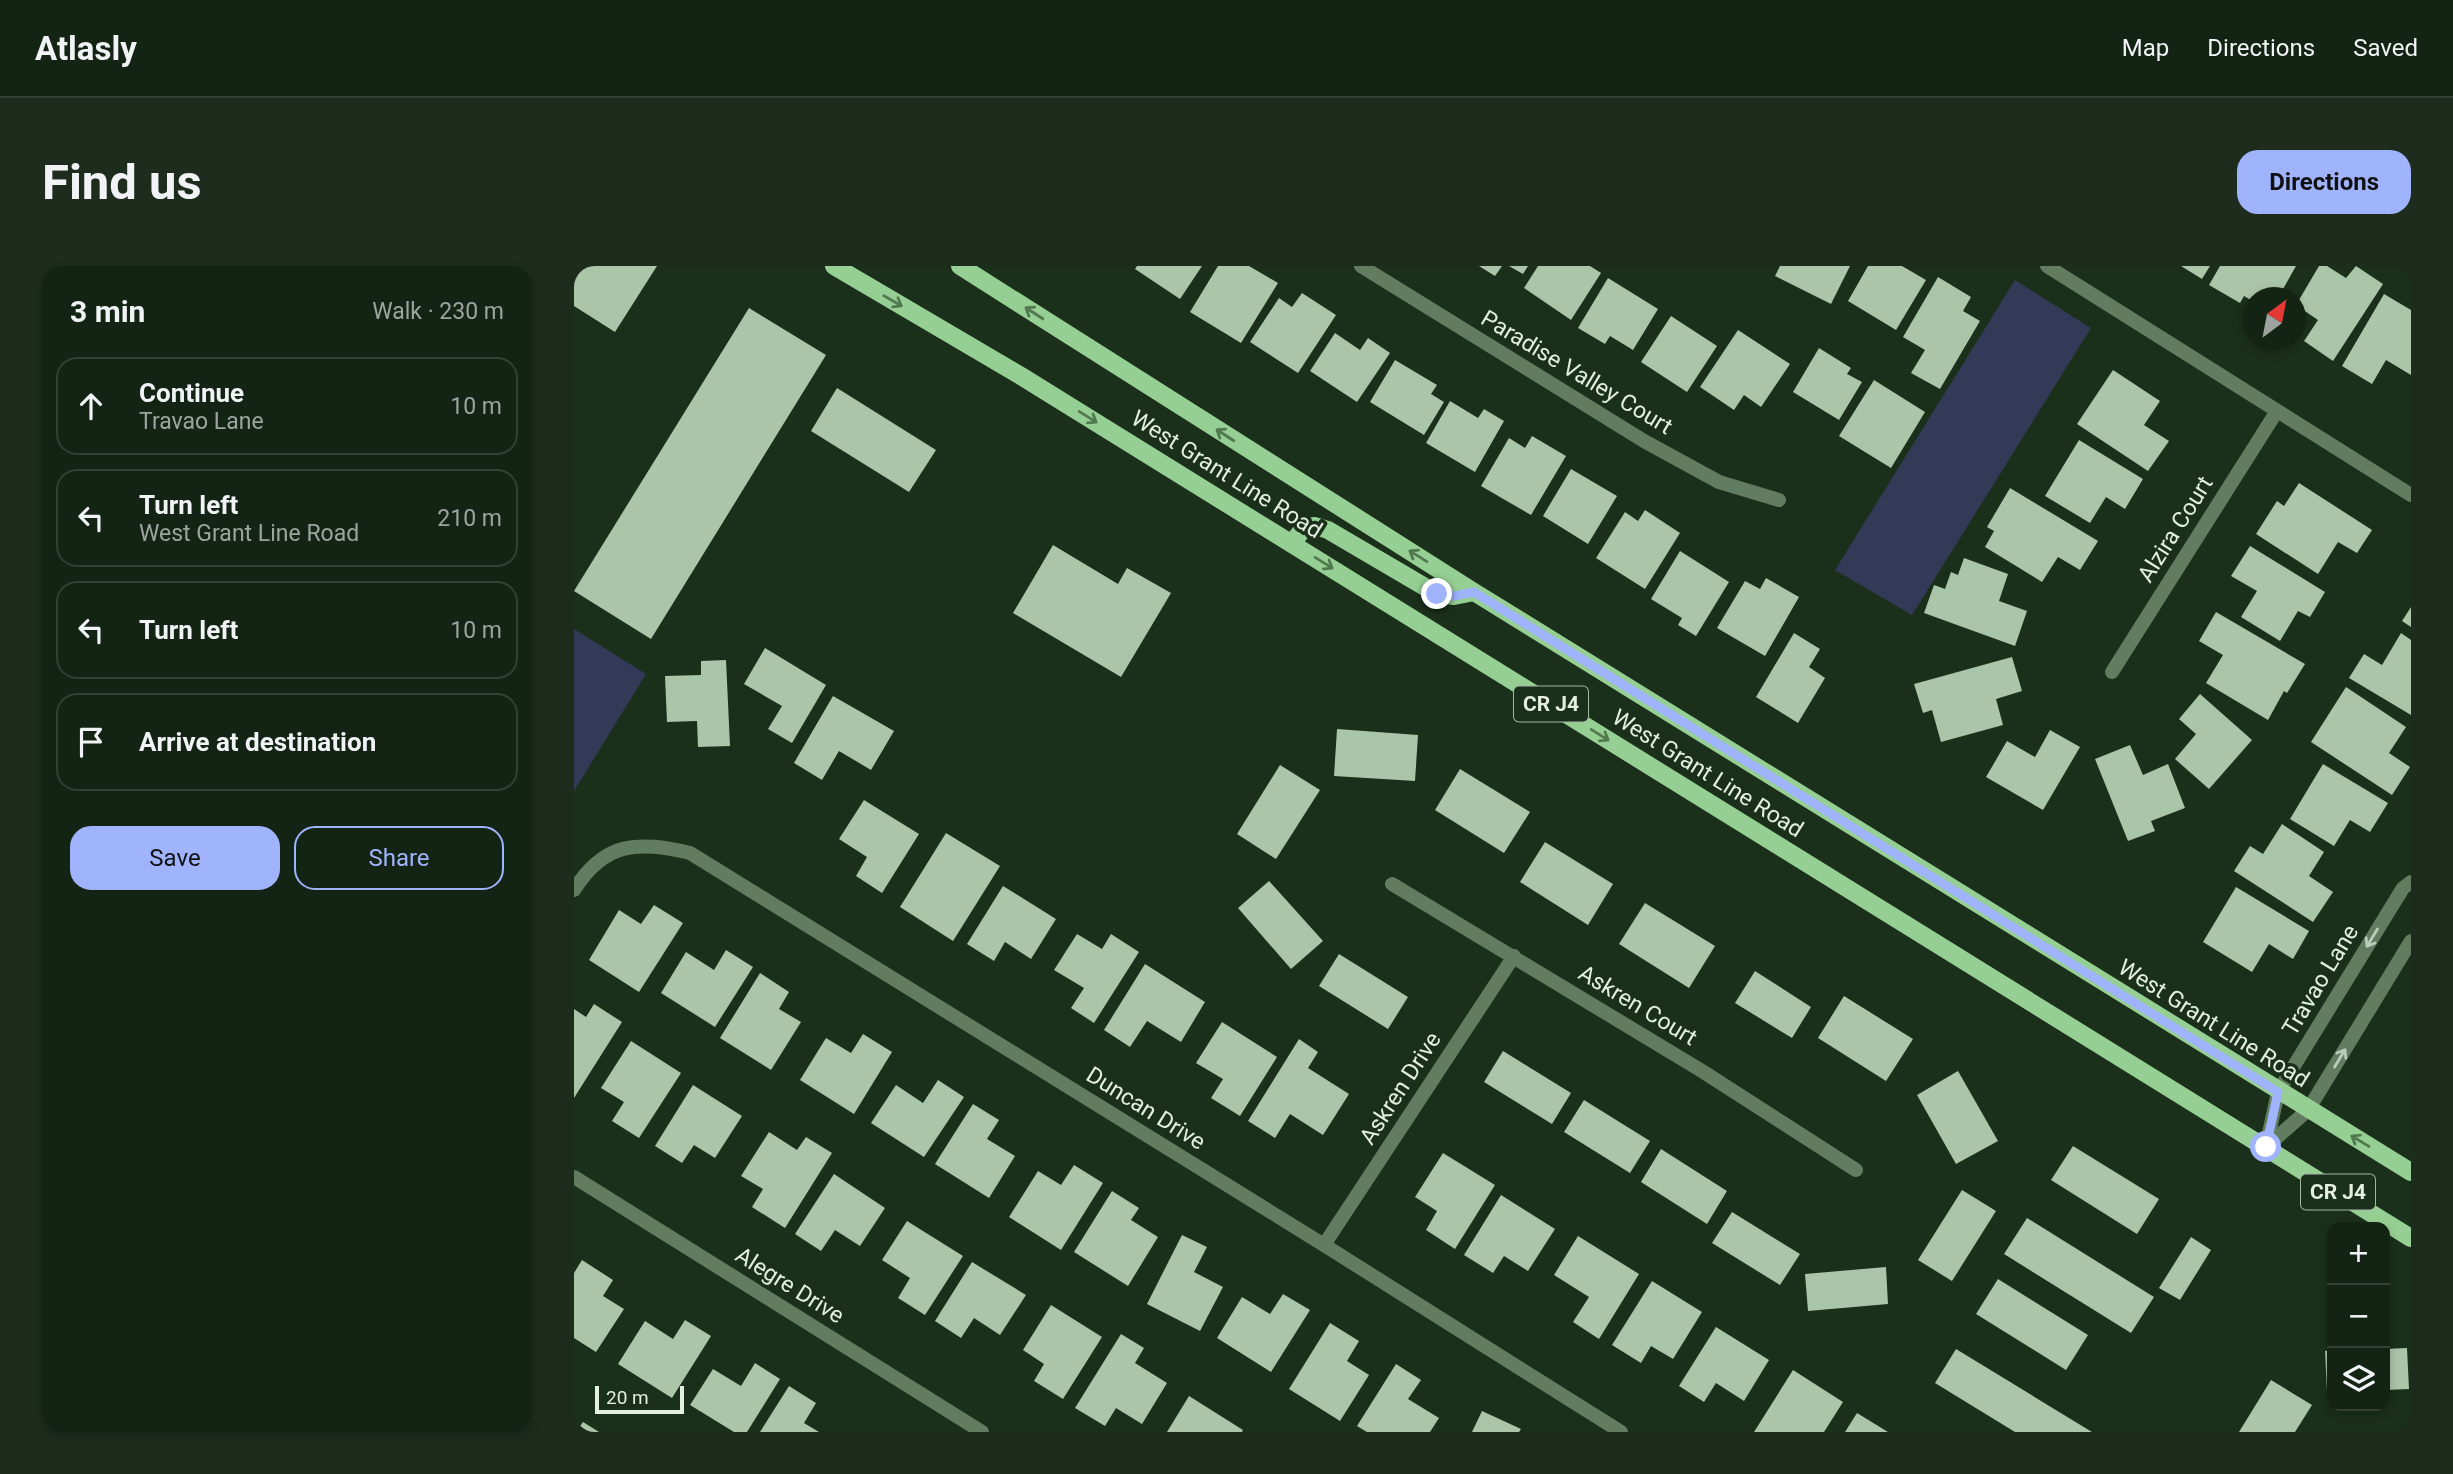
<!DOCTYPE html>
<meta charset="utf-8">
<style>
body{margin:0;font-family:Roboto,sans-serif;background:#1d2c1d;color:#f1f3f6}
.controls{position:absolute;right:21px;bottom:21px;display:grid;overflow:hidden;border-radius:14px;box-shadow:0 4px 10px #0003}
.controls button{width:63px;height:63px;display:grid;place-items:center;padding:0;border:0;border-bottom:2px solid #334134;background:#142414;color:#f1f3f6;font:35px sans-serif}
.compass{position:absolute;left:1669px;top:21px;width:63px;height:63px;border-radius:50%;background:#142414;box-shadow:0 4px 10px #0003;rotate:32deg}
.scale{position:absolute;left:21px;bottom:18px;width:89px;box-sizing:border-box;padding-left:7px;border:4px solid #e2efe1;border-top:0;font-size:19px;line-height:24px;white-space:nowrap;color:#e2efe1;-webkit-text-stroke:5px #1b301a;paint-order:stroke}
.stop{position:absolute;width:21px;height:21px;margin:-16px;border:5px solid #a0b3fd;border-radius:50%;background:#fff}
.stop.end{background:#a0b3fd;border-color:#fff;box-shadow:0 2px 7px #0008}
.list{margin:0;padding:0;list-style:none}
h2{display:flex;justify-content:space-between;align-items:center;height:91px;margin:0;padding:0 28px;font-size:30px}
h2 small{font-size:23px;font-weight:400;color:#9da4a0}
.list li{display:grid;grid-template-columns:46px 1fr auto;gap:21px;align-items:center;box-sizing:border-box;height:98px;margin:0 14px 14px;padding:0 14px;border:2px solid #334134;border-radius:21px}
.list b{display:block;font-size:26px;white-space:nowrap}
.list p{margin:0;font-size:23px;white-space:nowrap;color:#9da4a0}
.list em{font-size:23px;font-style:normal;color:#9da4a0}
.actions{display:flex;gap:14px;padding:21px 28px}
.actions a{flex:1;padding:16px 0;border:2px solid #a0b3fd;border-radius:21px;text-align:center;font-size:24px;color:#a0b3fd}
.actions .main{background:#a0b3fd;color:#111}
.icon{flex:none;width:38px;height:38px;fill:none;stroke:currentColor;stroke-width:2;stroke-linecap:round;stroke-linejoin:round}
.map{position:relative;flex:none;width:1837px;height:1166px;overflow:hidden;border-radius:21px}
header{display:flex;align-items:center;gap:42px;box-sizing:border-box;height:98px;padding:0 35px;background:#142414;border-bottom:2px solid #334134}
header strong{font-size:33px}
nav{display:flex;gap:38px;margin-inline-start:auto;font-size:24px}
.intro{display:flex;align-items:center;justify-content:space-between;box-sizing:border-box;height:168px;padding:0 42px}
h1{margin:0;font-size:49px}
.button{padding:18px 32px;border-radius:21px;background:#a0b3fd;color:#111;font-size:24px;font-weight:700}
main{display:flex;gap:42px;padding:0 42px}
aside{flex:1;background:#142414;border-radius:21px;box-shadow:0 4px 10px #0003}
.map>svg:first-child{display:block}
.green{fill:#333a57}
.building{fill:#abc5a9}
.lines{fill:none;stroke-linecap:round;stroke-linejoin:round}
.street{stroke:#617c5f;stroke-width:14}
.primary{stroke:#96cf93;stroke-width:18}
.oneway{stroke:#527850}
.oneway2{stroke:#bbccba}
.route{stroke:#a0b3fd;stroke-width:9}
.labels{text-anchor:middle;stroke-width:7;stroke-linejoin:round;paint-order:stroke}
.shield{fill:#1b301a;stroke:#a6b6a5;stroke-width:2}
.shield-label{font-size:21px;font-weight:bold;fill:#e2efe1}
.street-label{font-size:23px;fill:#e2efe1;stroke:#1b301a}
</style>
<header>
<strong>Atlasly</strong>
<nav><a>Map</a><a>Directions</a><a>Saved</a></nav>
</header>
<div class="intro"><h1>Find us</h1><a class="button">Directions</a></div>
<main>
<aside>
<h2>3 min<small>Walk · 230 m</small></h2>
<ul class="list">
<li><svg class="icon" aria-label="ahead" viewBox="0 0 24 24"><path d="M12 20V5M6 11l6-6 6 6"/></svg><div><b>Continue</b><p>Travao Lane</p></div><em>10 m</em></li>
<li><svg class="icon" aria-label="left" viewBox="0 0 24 24"><path d="M17 20v-9H6M10 6l-5 5 5 5"/></svg><div><b>Turn left</b><p>West Grant Line Road</p></div><em>210 m</em></li>
<li><svg class="icon" aria-label="left" viewBox="0 0 24 24"><path d="M17 20v-9H6M10 6l-5 5 5 5"/></svg><div><b>Turn left</b></div><em>10 m</em></li>
<li><svg class="icon" aria-label="arrive" viewBox="0 0 24 24"><path d="M6 21V4h12l-3 4 3 4H6"/></svg><div><b>Arrive at destination</b></div></li>
</ul>
<div class="actions"><a class="main">Save</a><a>Share</a></div>
</aside>
<div class="map">
<svg width="1837" height="1166" viewBox="0 0 1837 1166">
<rect width="100%" height="100%" fill="#1b301a"/>
<path class="green" d="M1441,14L1517,62L1338,349L1261,304Z
M0,363L72,408L0,525Z"/>
<path class="building" d="M0,0H83L41,66L0,40Z
M563,0H628L606,33L561,3Z
M644,0H675L704,17L667,77L616,46Z
M905,0H928L921,10Z
M935,0H954L949,8Z
M964,0H1016L1027,7L997,54L950,22Z
M1206,0H1276L1257,38L1201,10Z
M1294,0H1328L1352,14L1322,64L1274,35Z
M1607,0H1636L1628,13Z
M1646,0H1722L1704,32H1680V36L1670,30L1666,37L1635,19Z
M1745,0H1753L1772,12L1782,0L1809,18L1759,95L1730,75L1744,54L1722,39Z
M1364,11L1397,31L1389,45L1406,55L1366,123L1337,107L1351,84L1329,71Z
M1034,12L1084,43L1059,84L1036,70L1031,78L1004,62Z
M728,27L762,49L724,107L676,76L705,32L718,41Z
M1810,28L1837,44V109L1812,94L1798,118L1768,100Z
M175,42L252,89L77,373L0,325Z
M1097,50L1143,80L1113,126L1067,96Z
M1164,64L1216,98L1187,141L1170,129L1160,144L1126,121Z
M761,67L786,84L794,72L816,87L783,136L736,105Z
M1245,82L1277,102L1273,108L1288,116L1265,154L1219,126Z
M821,94L863,119L857,128L870,136L850,169L796,136Z
M1539,104L1586,135L1570,159L1595,175L1574,205L1503,158Z
M1300,114L1351,146L1317,202L1265,170Z
M263,122L362,184L335,226L237,165Z
M876,135L904,152L910,143L930,155L901,206L852,177Z
M958,170L992,190L957,249L907,220L935,172L951,182Z
M1505,174L1569,213L1551,243L1532,231L1516,257L1471,230Z
M997,203L1043,230L1014,278L969,250Z
M1725,217L1798,264L1783,287L1764,276L1744,308L1682,268L1703,235L1710,240Z
M1436,222L1524,275L1506,304L1484,291L1468,316L1411,281L1420,265L1413,261Z
M1071,244L1106,267L1071,323L1022,292L1051,246L1064,255Z
M479,279L544,318L553,302L597,327L547,411L439,347Z
M1676,280L1751,326L1736,351L1724,345L1706,375L1667,351L1683,325L1657,310Z
M1106,285L1155,316L1122,370L1104,359L1108,352L1077,333Z
M1390,292L1434,308L1425,335L1453,345L1441,380L1350,347L1360,319L1371,323L1377,306L1384,309Z
M1192,312L1225,331L1191,390L1143,362L1171,315L1186,323Z
M1837,341V361L1828,355Z
M1642,346L1731,398L1713,427L1710,425L1694,454L1632,417L1649,389L1625,375Z
M1220,367L1246,383L1235,401L1251,412L1224,457L1182,431Z
M1827,367L1837,374V449L1775,412L1790,388L1808,399Z
M191,382L252,419L218,477L194,463L208,440L170,418Z
M1438,391L1448,425L1422,433L1429,459L1367,476L1358,444L1349,447L1340,418Z
M152,394L156,480L124,481L123,455L93,456L91,410L127,409V395Z
M1772,421L1832,461L1815,487L1836,501L1818,529L1737,476Z
M1626,428L1678,474L1635,523L1601,493L1622,468L1605,453Z
M259,430L320,465L297,504L265,485L248,514L220,497Z
M763,463L844,469L841,515L760,510Z
M1476,464L1506,481L1469,544L1412,511L1433,475L1461,491Z
M1556,479L1569,509L1594,498L1611,542L1577,555L1581,565L1554,575L1521,493Z
M1749,498L1814,537L1796,566L1776,554L1760,580L1716,553Z
M706,499L746,524L702,593L663,568Z
M886,503L956,546L930,587L861,544Z
M290,534L345,568L308,627L282,610L293,591L265,573Z
M1708,558L1750,586L1735,610L1759,626L1739,656L1660,605L1676,580L1689,588Z
M372,567L426,600L379,675L326,641Z
M971,576L1039,618L1014,659L946,616Z
M695,615L749,675L717,703L664,642Z
M429,620L482,653L457,693L431,676L420,695L393,678Z
M1662,621L1735,665L1719,693L1695,678L1678,706L1629,676Z
M1071,637L1141,680L1115,722L1045,678Z
M80,639L109,657L65,726L15,694L45,644L67,658Z
M503,668L528,683L537,668L565,686L520,757L497,742L510,722L480,704Z
M152,684L179,701L141,761L87,727L112,686L140,704Z
M765,688L834,731L814,763L745,720Z
M571,698L631,736L607,776L573,755L556,781L530,764Z
M1181,705L1237,741L1218,772L1161,737Z
M186,707L215,726L205,743L227,756L197,804L146,772Z
M1270,730L1339,773L1312,815L1244,772Z
M20,738L48,756L0,832V743L12,751Z
M648,756L703,791L666,850L637,832L649,813L622,797Z
M289,768L318,786L280,848L226,814L252,772L277,787Z
M725,773L744,786L734,802L775,828L749,869L716,848L701,872L674,855Z
M57,775L107,807L65,872L38,855L50,836L27,822Z
M929,785L997,827L978,858L910,816Z
M1384,805L1424,875L1382,898L1343,829Z
M364,814L390,831L350,891L297,857L322,819L349,837Z
M119,819L168,850L141,892L120,879L108,897L81,880Z
M1010,834L1076,875L1056,907L990,866Z
M399,838L425,854L413,873L441,890L415,932L361,898Z
M195,866L223,884L232,871L258,887L211,962L178,941L189,923L167,910Z
M1499,880L1585,933L1563,968L1477,914Z
M1087,883L1153,925L1133,958L1067,916Z
M869,887L921,919L881,983L852,964L863,945L841,931Z
M500,899L529,917L487,984L435,951L464,905L487,919Z
M260,908L311,942L286,980L261,964L247,985L221,968Z
M1388,924L1422,945L1378,1015L1344,994Z
M538,925L565,942L557,954L584,971L554,1020L500,986Z
M927,929L981,963L954,1005L930,990L919,1007L890,989Z
M1158,946L1226,988L1206,1019L1138,977Z
M1453,952L1580,1031L1557,1067L1430,988Z
M333,955L389,990L351,1049L324,1032L336,1012L308,994Z
M608,969L633,981L620,1006L649,1021L626,1065L573,1038Z
M1004,970L1065,1008L1025,1073L999,1056L1015,1031L980,1009Z
M1617,971L1637,984L1606,1034L1585,1022Z
M8,994L39,1014L29,1030L50,1043L22,1086L0,1072V1007Z
M398,996L452,1029L426,1069L400,1052L387,1072L361,1055Z
M1312,1001L1314,1038L1234,1045L1231,1008Z
M1424,1013L1514,1069L1492,1104L1402,1048Z
M1078,1015L1128,1046L1099,1093L1077,1080L1067,1097L1038,1079Z
M709,1028L736,1044L697,1106L643,1072L668,1031L696,1048Z
M477,1039L528,1071L489,1133L460,1115L470,1098L449,1084Z
M111,1054L137,1070L98,1132L44,1098L71,1055L99,1073Z
M756,1057L785,1075L773,1095L795,1109L766,1155L715,1123Z
M1142,1061L1195,1094L1170,1135L1142,1117L1130,1136L1105,1120Z
M547,1068L570,1082L561,1097L593,1117L568,1158L542,1142L531,1160L501,1142Z
M1833,1082L1835,1123L1811,1124V1083Z
M1382,1083L1518,1166H1441L1361,1117Z
M1758,1084V1126H1753L1751,1085Z
M181,1097L206,1113L173,1166H160L116,1139L139,1103L167,1120Z
M822,1098L847,1114L834,1133L865,1152L856,1166H793L783,1160Z
M1219,1104L1269,1136L1250,1166H1180Z
M1697,1114L1738,1139L1721,1166H1665Z
M215,1120L242,1137L230,1157L245,1166H186Z
M615,1130L669,1164L668,1166H593Z
M908,1145L947,1163L945,1166H898Z
M1283,1147L1314,1166H1271Z
M9,1156L25,1166H2Z"/>
<g class="lines">
<path class="street" d="M787,0L1070,175L1145,216L1205,234
M1473,0L1837,229
M1538,406L1703,145
M818,618L1128,805L1282,904
M0,624C31,575 64,575 116,587L750,979L1047,1166
M1692,881L1704,826L1829,622L1837,616
M1692,881L1734,844L1837,675
M0,911L408,1166
M750,979L940,690"/>
<path class="primary" d="M260,0L447,110L1837,972
M386,0L900,326L1837,906
M718,277L731,261L741,260L754,264L863,328L880,330L900,326"/>
</g>
<defs><path id="oneway-shaft" d="M-6 0H5M1.5-3L5.5 0L1.5 3" fill="none" stroke-width="1.6" stroke-linecap="round" stroke-linejoin="round" transform="scale(1.75)"/></defs>
<g class="oneway">
<use href="#oneway-shaft" transform="translate(319 35) rotate(30)"/>
<use href="#oneway-shaft" transform="translate(460 47) rotate(-147)"/>
<use href="#oneway-shaft" transform="translate(514 151) rotate(32)"/>
<use href="#oneway-shaft" transform="translate(651 169) rotate(-147)"/>
<use href="#oneway-shaft" transform="translate(844 290) rotate(-148)"/>
<use href="#oneway-shaft" transform="translate(750 297) rotate(32)"/>
<use href="#oneway-shaft" transform="translate(1026 469) rotate(32)"/>
<use href="#oneway-shaft" transform="translate(1786 875) rotate(-149)"/>
</g>
<g class="oneway2">
<use href="#oneway-shaft" transform="translate(1798 672) rotate(121)"/>
<use href="#oneway-shaft" transform="translate(1766 792) rotate(-59)"/>
</g>
<g class="lines">
<path class="route" d="M863,328L880,330L900,326L1704,826L1692,881"/>
</g>
<g class="labels">
<g class="shield">
<rect x="940" y="420.5" width="74" height="35" rx="5"/>
<rect x="1727" y="908.5" width="74" height="35" rx="5"/>
</g>
<g class="shield-label">
<text x="977" y="445">CR J4</text>
<text x="1764" y="933">CR J4</text>
</g>
<g class="street-label">
<text transform="translate(1003 106) rotate(31)" y="8">Paradise Valley Court</text>
<text transform="translate(653 208) rotate(32)" y="8">West Grant Line Road</text>
<text transform="translate(1601 263) rotate(-58)" y="8">Alzira Court</text>
<text transform="translate(1134 507) rotate(32)" y="8">West Grant Line Road</text>
<text transform="translate(1746 714) rotate(-59)" y="8">Travao Lane</text>
<text transform="translate(1064 739) rotate(31)" y="8">Askren Court</text>
<text transform="translate(1640 757) rotate(32)" y="8">West Grant Line Road</text>
<text transform="translate(826 822) rotate(-57)" y="8">Askren Drive</text>
<text transform="translate(572 842) rotate(32)" y="8">Duncan Drive</text>
<text transform="translate(216 1019) rotate(32)" y="8">Alegre Drive</text>
</g>
</g>
</svg>
<div class="controls">
<button>+</button>
<button>−</button>
<button><svg class="icon" aria-label="layers" viewBox="0 0 24 24"><path d="M12 4l9 5-9 5-9-5zM3 14l9 5 9-5"/></svg></button>
</div>
<svg class="compass" viewBox="-18 -18 36 36"><path d="M0-13l5 13h-10z" fill="#e53935"/><path d="M0 13l5-13h-10z" fill="#9da4a0"/></svg>
<div class="scale">20 m</div>
<div class="stop" style="left:1692px;top:881px"></div>
<div class="stop end" style="left:863px;top:328px"></div>
</div>
</main>
